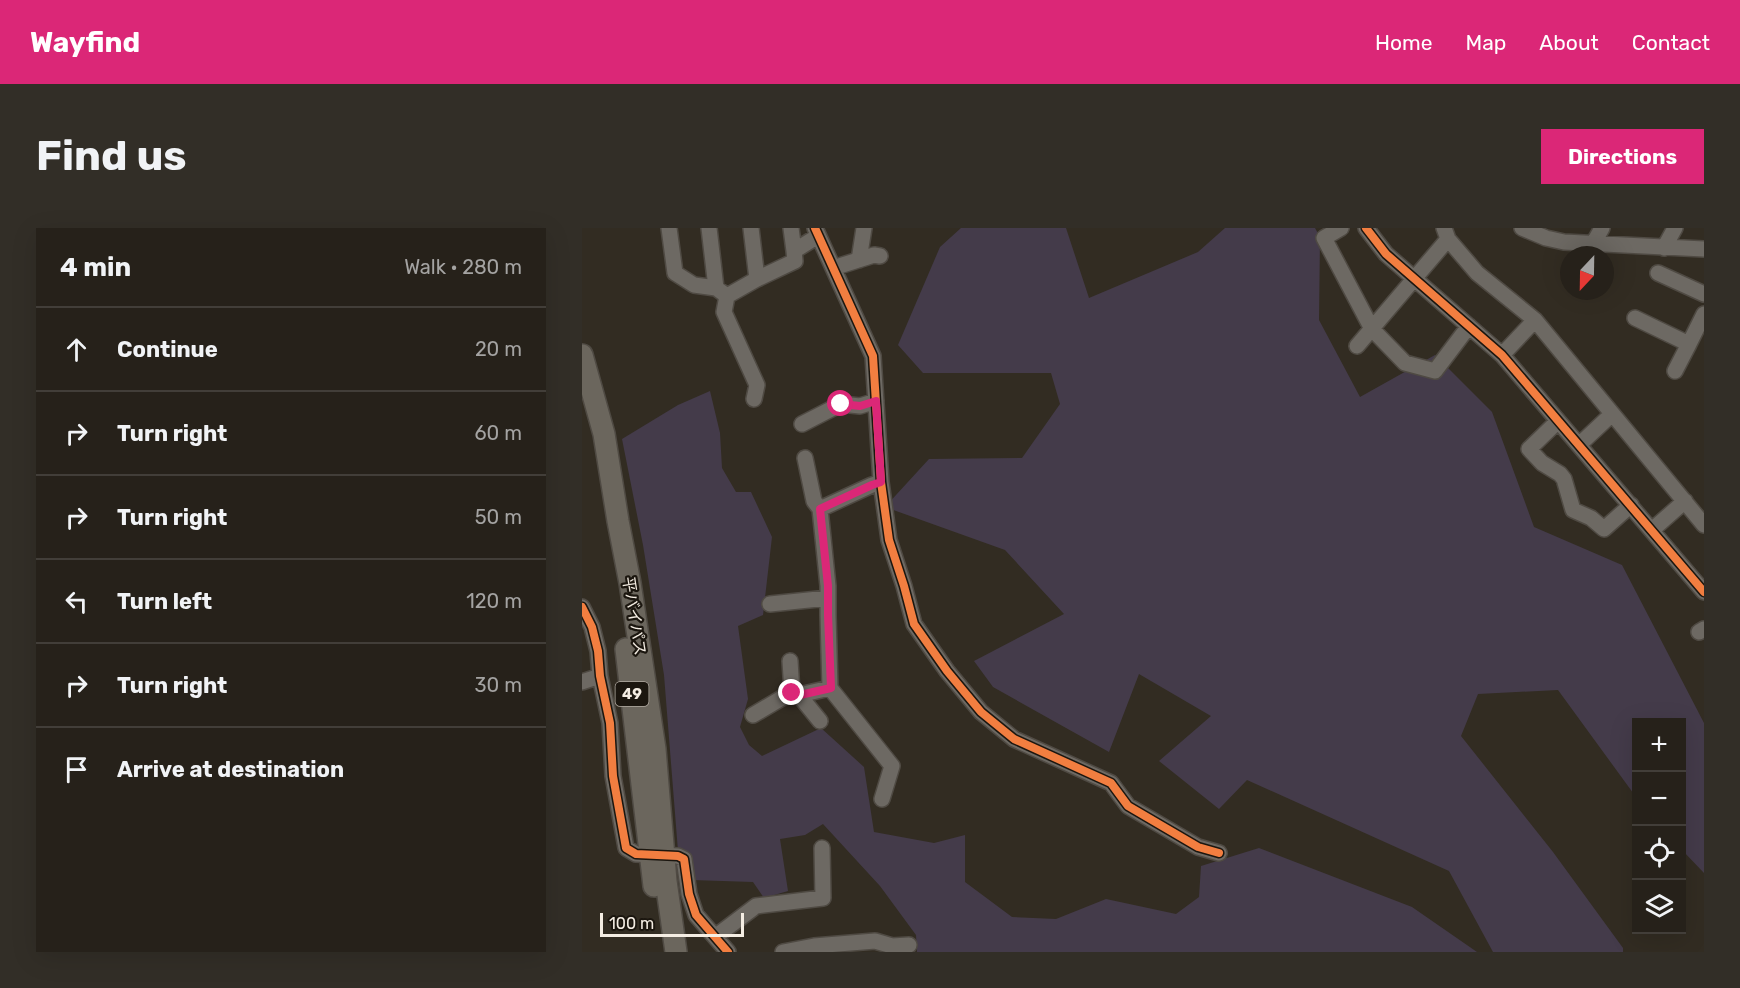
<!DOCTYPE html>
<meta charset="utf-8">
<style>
body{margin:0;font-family:Rubik,"Noto Sans JP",sans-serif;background:#322e27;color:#f1f3f6}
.controls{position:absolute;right:18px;bottom:18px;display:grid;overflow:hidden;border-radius:0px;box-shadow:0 6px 24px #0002}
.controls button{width:54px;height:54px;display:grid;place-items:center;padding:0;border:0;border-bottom:2px solid #423e39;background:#26211a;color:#f1f3f6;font:30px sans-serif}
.compass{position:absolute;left:978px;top:18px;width:54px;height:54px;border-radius:50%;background:#26211a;box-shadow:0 6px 24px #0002;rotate:202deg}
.scale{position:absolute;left:18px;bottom:15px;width:144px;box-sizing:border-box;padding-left:6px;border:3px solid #f4ede3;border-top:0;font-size:16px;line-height:21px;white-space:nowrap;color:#f4ede3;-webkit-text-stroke:4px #1b160f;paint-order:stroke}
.stop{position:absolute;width:18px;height:18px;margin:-14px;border:4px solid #db2777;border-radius:50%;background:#fff}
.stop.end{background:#db2777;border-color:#fff;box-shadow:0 2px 6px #0008}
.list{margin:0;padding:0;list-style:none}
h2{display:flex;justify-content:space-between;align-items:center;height:78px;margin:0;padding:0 24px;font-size:26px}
h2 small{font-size:20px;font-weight:400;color:#a4a3a2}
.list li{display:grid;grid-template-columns:39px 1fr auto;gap:18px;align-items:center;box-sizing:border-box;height:84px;padding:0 24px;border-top:2px solid #423e39}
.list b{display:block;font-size:22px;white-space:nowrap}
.list em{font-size:20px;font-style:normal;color:#a4a3a2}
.icon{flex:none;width:33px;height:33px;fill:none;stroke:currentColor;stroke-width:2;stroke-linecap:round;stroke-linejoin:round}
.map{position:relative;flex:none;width:1122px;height:724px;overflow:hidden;border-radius:0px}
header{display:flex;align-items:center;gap:36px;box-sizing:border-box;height:84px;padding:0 30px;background:#db2777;color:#fff}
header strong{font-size:28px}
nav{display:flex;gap:33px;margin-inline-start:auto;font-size:21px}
.intro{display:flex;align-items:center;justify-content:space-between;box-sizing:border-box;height:144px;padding:0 36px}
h1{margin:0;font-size:42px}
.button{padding:15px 27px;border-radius:0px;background:#db2777;color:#fff;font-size:21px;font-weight:700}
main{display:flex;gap:36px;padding:0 36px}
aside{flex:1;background:#26211a;border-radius:0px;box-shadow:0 6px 24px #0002}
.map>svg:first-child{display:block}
.green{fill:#443b4a}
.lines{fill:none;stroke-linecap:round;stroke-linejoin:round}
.minor-casing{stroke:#4f4a43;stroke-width:18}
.highway-casing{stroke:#4f4a43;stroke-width:24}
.minor{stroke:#6d6963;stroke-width:15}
.highway{stroke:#6b665d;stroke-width:21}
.cycleway-casing{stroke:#1b160f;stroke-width:11}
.cycleway{stroke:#f27e40;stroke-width:8}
.route{stroke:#db2777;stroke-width:8}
.labels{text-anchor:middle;stroke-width:4.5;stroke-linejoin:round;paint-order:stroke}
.shield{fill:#1b160f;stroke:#b3aca3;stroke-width:1.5}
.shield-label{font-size:15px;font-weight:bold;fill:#f4ede3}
.street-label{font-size:16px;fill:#f4ede3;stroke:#1b160f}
</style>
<header>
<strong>Wayfind</strong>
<nav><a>Home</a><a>Map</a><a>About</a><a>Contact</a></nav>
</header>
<div class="intro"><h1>Find us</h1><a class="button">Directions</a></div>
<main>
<aside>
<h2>4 min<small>Walk · 280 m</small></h2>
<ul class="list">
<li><svg class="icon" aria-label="ahead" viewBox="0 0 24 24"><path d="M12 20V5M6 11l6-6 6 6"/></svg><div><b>Continue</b></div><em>20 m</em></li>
<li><svg class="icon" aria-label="right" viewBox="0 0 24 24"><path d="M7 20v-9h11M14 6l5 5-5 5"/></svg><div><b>Turn right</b></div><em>60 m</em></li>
<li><svg class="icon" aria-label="right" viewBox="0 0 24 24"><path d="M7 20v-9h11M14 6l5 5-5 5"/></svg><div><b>Turn right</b></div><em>50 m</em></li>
<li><svg class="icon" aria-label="left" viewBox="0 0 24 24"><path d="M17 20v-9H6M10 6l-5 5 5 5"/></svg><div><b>Turn left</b></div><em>120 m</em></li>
<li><svg class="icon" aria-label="right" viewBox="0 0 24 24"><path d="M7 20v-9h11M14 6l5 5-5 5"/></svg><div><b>Turn right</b></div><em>30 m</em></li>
<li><svg class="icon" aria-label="arrive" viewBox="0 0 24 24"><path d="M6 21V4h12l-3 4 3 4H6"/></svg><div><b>Arrive at destination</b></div></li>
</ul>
</aside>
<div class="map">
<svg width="1122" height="724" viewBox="0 0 1122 724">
<rect width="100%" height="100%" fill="#322c22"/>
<path class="green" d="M379,0H484L507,70L616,24L643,0H733L738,9L737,92L778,169L853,127L910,184L952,299L1040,337L1122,495V645L1100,622V494H1054V569L976,462L896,466L879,508L971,624L1041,720V724H911L867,643L665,552L637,581L577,533L629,488L557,446L527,524L411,459L392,433L482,386L423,322L303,279L347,231L440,230L478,176L469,145H341L316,117L358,19Z
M128,163L138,205L140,240L154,264H169L190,309L181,387L156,398L166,471L158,499L167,517L180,528L239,500L282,539L292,604L352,615L383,607V654L430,689L474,691L524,671L594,686L617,669L619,638L677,620L830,679L895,724H335L334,707L298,658L241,596L223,607L198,611L206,663L182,670L171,654L110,652L96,623L82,447L61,317L40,211L96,177Z"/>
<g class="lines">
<defs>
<path id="minor" d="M87,0L93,45L112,57L134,60
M127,0L134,60L145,68L142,84L175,157L172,171
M169,0L175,51
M209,0L212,23L236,8
M233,0L291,128L299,254L307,312L322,358L332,396L365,443L399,484L432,511L529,555L546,578L616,619L637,625
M759,0L742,10L790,101L823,135L853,143L887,98
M784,0L804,26L920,127L1122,364
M940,0L964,10L982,14L1122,21
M866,11L895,45L953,92L1122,297
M1011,16L1020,0
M1082,20L1093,0
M277,32L282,0
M251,40L292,27L298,28
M1076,45L1122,66
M145,68L175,51L213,33L212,23
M1053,90L1107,116L1122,86
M775,118L866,11L862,0
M920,127L953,92
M1093,143L1107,116
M976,193L947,221L960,235L978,246L982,251L991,282L1009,290L1022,301L1049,277
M220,196L259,176L278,178L294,173
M997,217L1030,186
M223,230L232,273L238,281
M299,254L290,257L238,281L246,358V387L248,460L310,538L300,571
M1070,302L1103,273
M188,376L246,370
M0,379L10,399L16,423L18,448L28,495L31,548L44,620L54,626L96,628L102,631L107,666L114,687L146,724
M1117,404L1122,401
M208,433L210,464
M0,454L18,448
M217,467L238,493
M171,487L210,464L217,467L248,460
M133,709L174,678L241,670L240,620
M201,724L232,718L293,713L310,718L327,717"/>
<path id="highway" d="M0,127L22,206L36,293L48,355L73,521L84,653L94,724
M44,421L72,658"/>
</defs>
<use href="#minor" class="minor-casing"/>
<use href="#highway" class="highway-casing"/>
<use href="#minor" class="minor"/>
<use href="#highway" class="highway"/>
<defs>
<path id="cycleway" d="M233,0L291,128L299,254L307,312L322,358L332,396L365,443L399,484L432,511L529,555L546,578L616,619L637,625
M784,0L804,26L920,127L1122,364
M0,379L10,399L16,423L18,448L28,495L31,548L44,620L54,626L96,628L102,631L107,666L114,687L146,724"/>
</defs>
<use href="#cycleway" class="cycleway-casing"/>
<use href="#cycleway" class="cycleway"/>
</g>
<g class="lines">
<path class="route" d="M210,465L218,467L249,460L246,387V358L238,281L290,257L299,254L294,173L278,178L259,176"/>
</g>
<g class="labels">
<rect class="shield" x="33.5" y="454" width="33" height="24" rx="4.5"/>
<g class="shield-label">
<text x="50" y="471">49</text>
</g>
<g class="street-label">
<text transform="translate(53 388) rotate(81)" y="6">平バイパス</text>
</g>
</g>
</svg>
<div class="controls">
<button>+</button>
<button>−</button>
<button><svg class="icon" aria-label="locate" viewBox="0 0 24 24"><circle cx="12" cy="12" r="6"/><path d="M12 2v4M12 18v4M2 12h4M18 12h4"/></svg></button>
<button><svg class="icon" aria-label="layers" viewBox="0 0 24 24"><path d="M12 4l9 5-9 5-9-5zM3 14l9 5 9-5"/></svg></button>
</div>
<svg class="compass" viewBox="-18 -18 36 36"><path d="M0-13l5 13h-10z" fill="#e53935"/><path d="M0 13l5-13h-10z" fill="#a4a3a2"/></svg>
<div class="scale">100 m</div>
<div class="stop" style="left:259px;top:176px"></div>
<div class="stop end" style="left:210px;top:465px"></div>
</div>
</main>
